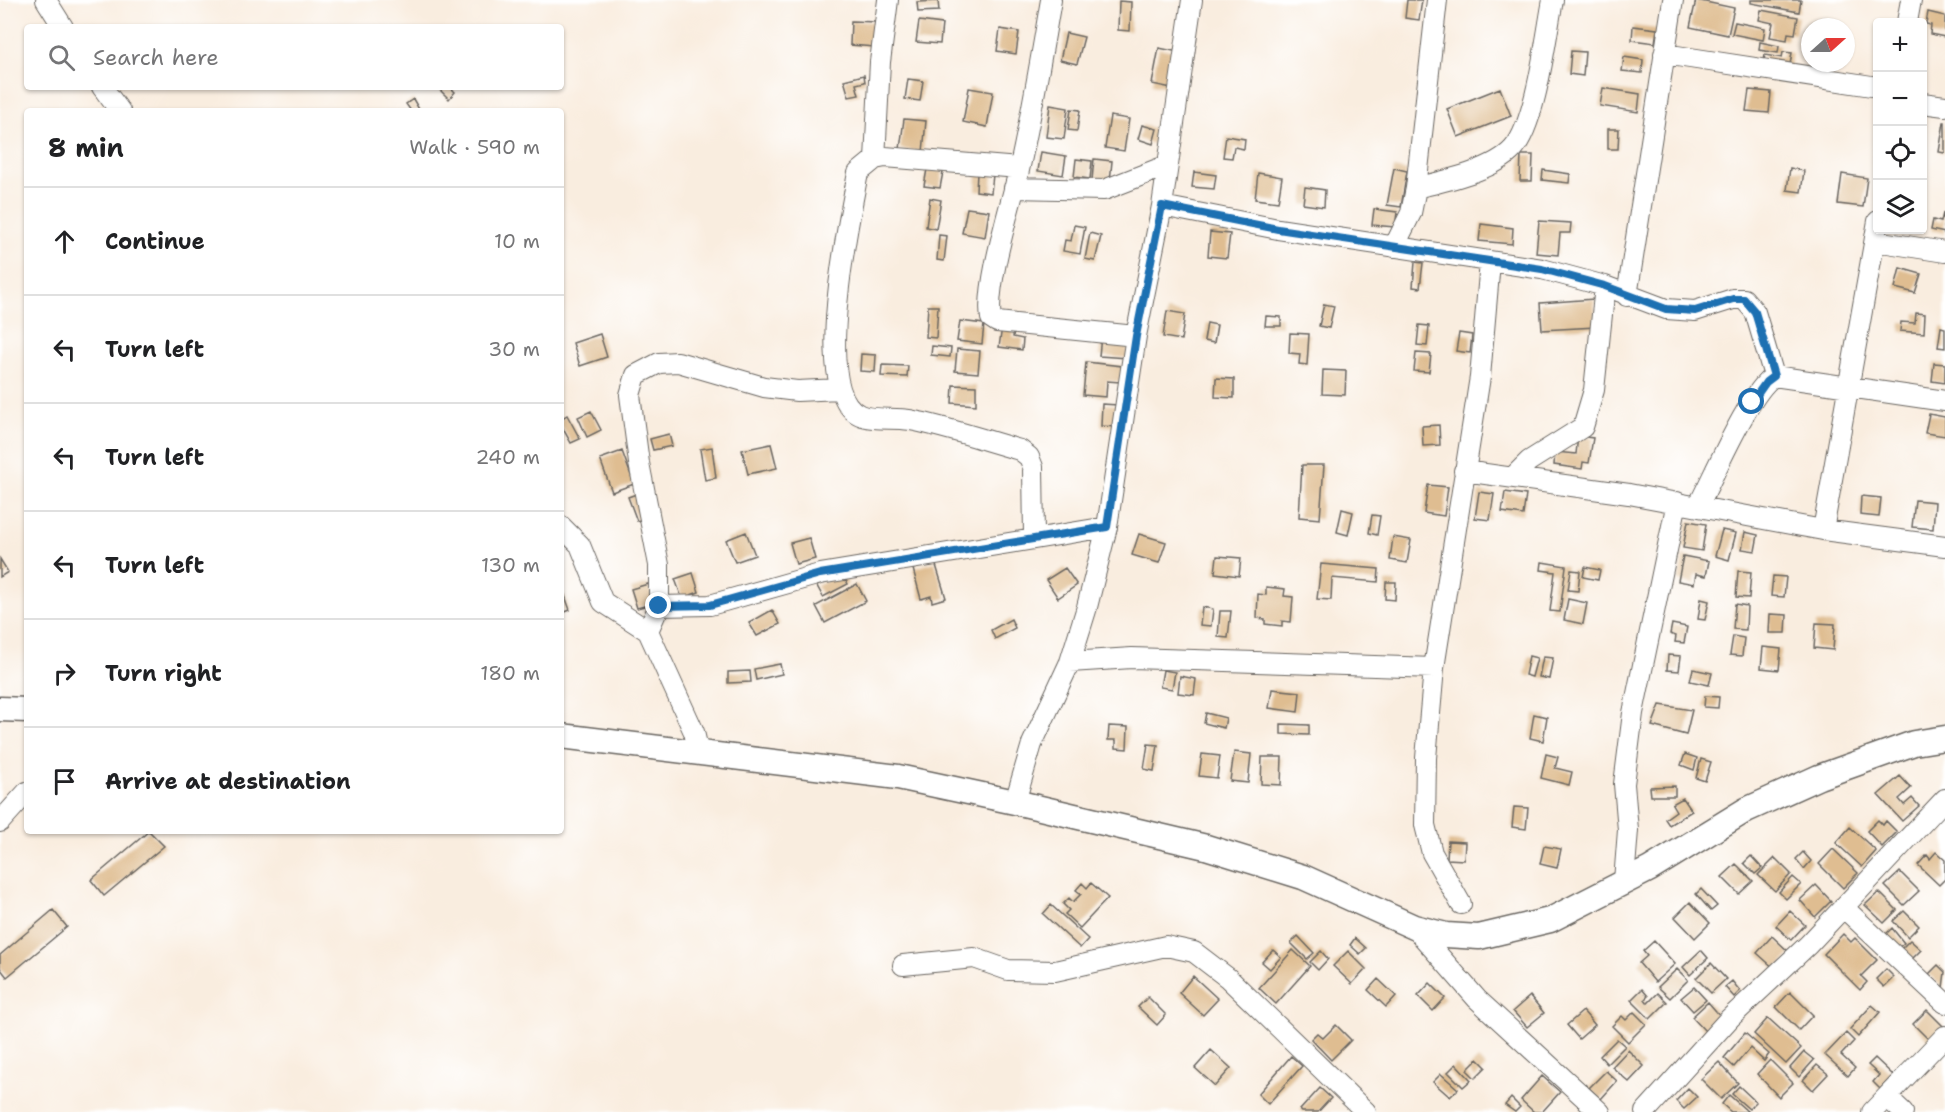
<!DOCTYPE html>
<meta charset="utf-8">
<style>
body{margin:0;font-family:"Shantell Sans",sans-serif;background:#f2f2f2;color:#202124}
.controls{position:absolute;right:18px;top:18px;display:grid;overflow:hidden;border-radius:6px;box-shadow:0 2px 4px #0004}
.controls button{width:54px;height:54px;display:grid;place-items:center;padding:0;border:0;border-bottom:2px solid #e0e0e0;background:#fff;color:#202124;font:30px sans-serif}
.compass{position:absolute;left:1801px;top:18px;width:54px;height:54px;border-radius:50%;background:#fff;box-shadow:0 2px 4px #0004;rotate:69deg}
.stop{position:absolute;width:18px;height:18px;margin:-14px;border:4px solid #1f6fb2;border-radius:50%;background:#fff}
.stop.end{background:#1f6fb2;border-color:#fff;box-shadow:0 2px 6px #0008}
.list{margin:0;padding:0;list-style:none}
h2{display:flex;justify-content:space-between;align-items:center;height:78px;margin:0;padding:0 24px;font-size:26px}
h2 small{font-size:20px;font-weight:400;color:#757577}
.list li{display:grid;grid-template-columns:39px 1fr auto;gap:18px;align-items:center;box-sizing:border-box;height:108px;padding:0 24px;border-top:2px solid #e0e0e0}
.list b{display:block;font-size:22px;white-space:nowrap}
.list em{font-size:20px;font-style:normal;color:#757577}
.icon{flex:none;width:33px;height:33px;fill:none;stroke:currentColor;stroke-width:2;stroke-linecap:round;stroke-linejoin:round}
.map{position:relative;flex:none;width:1945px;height:1112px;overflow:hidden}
.search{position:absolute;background:#fff;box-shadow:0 2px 4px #0004;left:24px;top:24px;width:540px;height:66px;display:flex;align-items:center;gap:15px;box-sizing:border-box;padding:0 21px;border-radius:6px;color:#757577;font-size:22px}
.panel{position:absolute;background:#fff;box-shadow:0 2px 4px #0004;left:24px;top:108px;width:540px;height:726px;border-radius:6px}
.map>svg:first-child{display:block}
.building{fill:#dfbd91}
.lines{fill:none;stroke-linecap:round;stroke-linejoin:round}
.minor-casing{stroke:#696560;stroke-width:22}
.major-casing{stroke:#696560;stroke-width:27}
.minor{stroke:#fff;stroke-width:20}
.major{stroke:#fff;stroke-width:24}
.route{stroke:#1f6fb2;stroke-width:8}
</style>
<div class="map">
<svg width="1945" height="1112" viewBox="0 0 1945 1112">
<rect width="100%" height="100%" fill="#fff"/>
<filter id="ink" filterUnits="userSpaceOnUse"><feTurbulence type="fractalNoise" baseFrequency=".0167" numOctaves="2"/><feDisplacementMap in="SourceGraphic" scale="12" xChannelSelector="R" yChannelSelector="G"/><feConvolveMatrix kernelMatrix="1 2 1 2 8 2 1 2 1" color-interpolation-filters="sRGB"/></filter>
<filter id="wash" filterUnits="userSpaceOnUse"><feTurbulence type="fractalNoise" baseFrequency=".008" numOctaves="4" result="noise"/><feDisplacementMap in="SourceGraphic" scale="24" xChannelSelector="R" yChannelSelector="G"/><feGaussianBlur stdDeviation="1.35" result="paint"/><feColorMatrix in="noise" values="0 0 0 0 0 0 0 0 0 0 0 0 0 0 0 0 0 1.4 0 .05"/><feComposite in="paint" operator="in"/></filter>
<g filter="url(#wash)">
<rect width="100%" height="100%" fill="#f9eddf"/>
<g id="blocks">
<path class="building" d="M1407,0H1422L1419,20L1405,18Z
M1696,0L1734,8L1728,35L1690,27Z
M1751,0H1801L1799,12L1751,3Z
M938,1L939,11L918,12L917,2Z
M1119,1L1131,2L1130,31L1118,30Z
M1761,10L1798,17L1795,34L1788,33L1787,40L1770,37L1773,23L1759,20Z
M1928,12L1945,16V37L1930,34L1931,25L1926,24Z
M851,21L876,22L875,47L850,45Z
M919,21L942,24L940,44L916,42Z
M1735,22L1765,28L1763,40L1732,34Z
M1633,26L1657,29L1655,43L1632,40Z
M1000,29L1019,32L1016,54L997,51Z
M1066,33L1084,37L1077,64L1060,60Z
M1760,42L1779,46L1778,53L1759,50Z
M1159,48L1179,52L1172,88L1152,84Z
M1571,51L1585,52L1583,76L1569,74Z
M1783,52L1792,53L1789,70L1763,66L1765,55L1782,58Z
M1624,57L1643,60L1642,73L1622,71Z
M864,75L865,82L856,84L859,95L849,97L844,80Z
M908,79L923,81L920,101L905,99Z
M437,87H450L455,92L449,99Z
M969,88L993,92L987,127L963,122Z
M1500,88L1511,116L1458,137L1447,109Z
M1603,88L1640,94L1638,112L1600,106Z
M1749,90L1771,92L1769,113L1746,111Z
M413,99L420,111H411L406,104Z
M1050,105L1068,108L1064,139L1046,137Z
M1071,109L1080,110L1077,131L1068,130Z
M1110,116L1129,119L1124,151L1105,148Z
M904,119L926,121L923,152L900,149Z
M1944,122H1945V153L1939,152Z
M1142,125L1157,129L1153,144L1138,139Z
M1608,129H1619L1618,149H1608Z
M1226,136L1245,139L1244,149L1234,147L1232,158L1223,157Z
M1041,152L1066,156L1063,175L1038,171Z
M1521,155H1533L1532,181H1520Z
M1076,159L1092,161L1090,179L1074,177Z
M1094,159L1112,161L1110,182L1092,180Z
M1394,168L1407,171L1401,207L1387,205Z
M1790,168L1804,171L1801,192L1787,190Z
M927,169L943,172L940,188L924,186Z
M1543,170L1570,174L1569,183L1542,180Z
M1194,172L1216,175L1214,189L1192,187Z
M977,173L993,175L991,193L976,191Z
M1258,173L1282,177L1278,202L1255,199Z
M1842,174L1867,178L1863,207L1838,204Z
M1305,187L1325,190L1324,207L1303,204Z
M930,198L941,200L936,229L926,227Z
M967,208L989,211L985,237L962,233Z
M1374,209L1397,212L1395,227L1372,225Z
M1943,213L1945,233L1931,230L1933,220L1941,222Z
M1539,221L1571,223L1570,233H1560L1558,255L1536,253Z
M1481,224L1513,228L1512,244L1479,241Z
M1074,225L1085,227L1080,254L1063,251L1065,240L1071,241Z
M1210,232L1230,234L1227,258L1208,256Z
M1090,233L1101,236L1095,261L1085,259Z
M939,235L947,236L944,261L937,260Z
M1415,262L1423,263L1420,288L1413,287Z
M1900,268L1921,274L1915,293L1895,288Z
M1594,299L1596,327L1542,330L1540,303Z
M1324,304L1334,306L1329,328L1319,326Z
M928,306H938L936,338L926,337Z
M1167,311L1185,314L1181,340L1163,337Z
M1916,313L1925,314L1924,333L1900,331L1901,322L1915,323Z
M1266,316L1281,317V326H1265Z
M960,321L984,324L982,344L957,341Z
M1207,323L1217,325L1214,343L1204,341Z
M1419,325L1429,326L1427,346L1417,345Z
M1002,327L1014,328L1013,337L1023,339L1022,350L999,347Z
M1941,327L1945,328V348L1938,347Z
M1290,333L1309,334L1307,365L1299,364L1300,354L1289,353Z
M1459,333L1472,335L1470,353L1456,351Z
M600,334L607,357L580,366L573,343Z
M1101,336L1128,339L1127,358L1099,356Z
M932,346L951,348L950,357L931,355Z
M957,349L980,351L978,373L955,371Z
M1416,353L1431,354L1429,372L1414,371Z
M861,354L876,355L875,372L860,371Z
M1086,362L1122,366L1120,382L1107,381L1106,397L1083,395Z
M1934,363L1945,364V383L1932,381Z
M882,365L908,366L907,377L881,376Z
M1323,370L1346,371L1345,395L1322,394Z
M1216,378L1234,379V398L1215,397Z
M953,385L976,386V405L952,403Z
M1102,404L1118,405L1117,427L1101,426Z
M591,411L601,430L587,437L578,417Z
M1929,414L1945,417V436L1925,433Z
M567,415L580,439L571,443L561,425V419Z
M1439,425L1440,445L1423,446L1422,426Z
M669,434L672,446L653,450L650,439Z
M1578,436L1593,438L1589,463L1583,462L1582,469L1554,465L1555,452L1576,454Z
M771,444L777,468L748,474L742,450Z
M712,447L716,478L705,480L700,449Z
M622,451L634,484L612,492L600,459Z
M1302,465H1324L1320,519L1299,517Z
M1428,485L1448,487L1444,516L1424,513Z
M1479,492L1494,494L1490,520L1475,518Z
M1505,492L1526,495L1523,515L1502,512Z
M639,493L648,517L637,521L628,497Z
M1861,496L1881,498L1879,517L1860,515Z
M1915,500L1935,502L1933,529L1912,527Z
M1342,509L1353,512L1348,535L1337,532Z
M1372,515L1380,516L1377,535L1369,533Z
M1688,521L1706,524L1702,551L1683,548Z
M1722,530L1736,533L1729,560L1715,556Z
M746,532L755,555L735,562L726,540Z
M1745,532L1758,535L1755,551L1742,549Z
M1139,534L1166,542L1159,563L1132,555Z
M1393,537L1411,540L1407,563L1390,560Z
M809,538L815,559L796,564L790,543Z
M1217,556L1241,558L1239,576L1215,573Z
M1683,556L1709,561L1706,576L1696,574L1694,584L1678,581Z
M0,559L8,572L0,577Z
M935,562L946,598L932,602L931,596L921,599L913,569Z
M1542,562L1566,566L1560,612L1550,611L1555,572L1541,570Z
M1321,564L1379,569L1378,582L1332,578L1331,600L1317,599Z
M1585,567L1600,570L1598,580L1583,577Z
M1065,568L1077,585L1058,598L1046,580Z
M1571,570L1580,571L1578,591L1568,590Z
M1738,571L1751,572L1749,598L1736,597Z
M693,573L699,592L682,598L675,579Z
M842,573L848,584L823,597L817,586Z
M1773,576L1786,577L1784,597L1771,596Z
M1386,582H1396L1395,600L1385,599Z
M648,584L655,603L637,608L631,589Z
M857,584L866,601L825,623L816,606Z
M1266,587L1285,589L1284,596L1293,597L1291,622L1282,621V626L1265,624V619L1257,618L1258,594L1266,595Z
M564,593L570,610L563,613L561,594Z
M1568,599L1587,603L1583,624L1564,620Z
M1701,599L1709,601L1705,620L1698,619Z
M1735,604L1747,606L1746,630L1733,629Z
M1202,607L1213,609L1211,626L1200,625Z
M772,610L780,624L757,636L749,623Z
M1220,611H1231L1228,638L1218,637Z
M1770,614L1787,615L1786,633H1769Z
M1011,619L1015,628L995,639L991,630Z
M1816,623L1835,624L1833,650L1814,648Z
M1672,624L1687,627L1684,643L1675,642L1676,636L1670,634Z
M1733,636L1744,638L1742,656L1730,655Z
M1763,647L1781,649L1779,670L1761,668Z
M1668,655L1681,656L1679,671L1667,670Z
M1529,656L1537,658L1532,677L1525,675Z
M1543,657L1553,658L1549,679L1539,677Z
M780,664L782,674L756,680L754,669Z
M1693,669L1712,673L1709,685L1690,681Z
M1163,670L1175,672L1172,689L1160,687Z
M750,671L751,682L728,683V672Z
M1180,676L1196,679L1194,695L1178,693Z
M1272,689L1300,692L1298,712L1269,708Z
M1705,696L1719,697L1718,708L1704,707Z
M1660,705L1692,710L1686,735L1652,726Z
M1206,713L1226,718L1224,728L1204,723Z
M1534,714L1547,717L1543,741L1530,738Z
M1281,724L1309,725V735L1281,734Z
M1109,726L1128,727L1127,749L1116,748V740H1108Z
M1148,744L1158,745L1154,771L1144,769Z
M1234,752L1251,754L1248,783L1230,781Z
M1202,754L1220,756L1217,778L1199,776Z
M1546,754L1558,757L1555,768L1572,772L1569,785L1541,778Z
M1685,754L1697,758L1694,770L1681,765Z
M1262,757H1282L1281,785L1261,784Z
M1701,759L1711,762L1705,781L1696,778Z
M1900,776L1911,788L1899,799L1904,805L1912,798L1919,806L1902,821L1878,795Z
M1675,786V796H1651L1650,787Z
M1683,798L1692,811L1669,825L1665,819L1676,811L1672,804Z
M1514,807L1528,808L1526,829L1512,827Z
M1878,820L1883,825L1886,821L1897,832L1882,847L1867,831Z
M1850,827L1876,851L1862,867L1836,843Z
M149,831L164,846L104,896L91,880Z
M1448,841L1465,842L1464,860L1447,859Z
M1544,846L1561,849L1557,868L1540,864Z
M1833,849L1858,873L1843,888L1819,864Z
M1803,852L1811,861L1804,869L1796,859Z
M1936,852L1945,860V879L1939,885L1918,865L1927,855L1930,859Z
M1751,856L1762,868L1755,874L1744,863Z
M1775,858L1791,874L1775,891L1758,875Z
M1736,864L1753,881L1739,894L1722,877Z
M1900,872L1919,891L1904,905L1885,886Z
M1793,877L1801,884L1786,899L1779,892Z
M1082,883L1087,888L1091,883L1108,898L1080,928L1065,914L1069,910L1063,904L1069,898L1073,902L1081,894L1076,890Z
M1816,885L1831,901L1815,917L1800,900Z
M1701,889L1717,906L1711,911L1696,894Z
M1879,892L1897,910L1884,923L1865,905Z
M1690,902L1710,923L1695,938L1675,917Z
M1051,905L1088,939L1080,948L1043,914Z
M53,910L67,927L7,977L0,968V955Z
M1790,911L1805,925L1791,940L1776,926Z
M1904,911L1919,926L1908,937L1893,921Z
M1892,928L1904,943L1897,949L1885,935Z
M1843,934L1851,942L1855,938L1877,960L1861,976L1867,982L1860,990L1824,954Z
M1298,936L1314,953L1307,959L1291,943Z
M1772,936L1791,954L1776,970L1757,953Z
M1355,938L1366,948L1360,954L1350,945Z
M1910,940L1921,950L1910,961L1900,950Z
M1654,941L1675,964L1655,982L1639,963L1647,956L1643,951Z
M1273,950L1281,957L1270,969L1262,962Z
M1293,950L1310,966L1276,1004L1259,988Z
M1701,950L1708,958L1690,975L1683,967Z
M1321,951L1328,959L1318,970L1310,962Z
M1348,951L1366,969L1352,984L1333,966Z
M1711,963L1726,979L1711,993L1696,978Z
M1938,965L1945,972L1943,988L1929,974Z
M1677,969L1688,980L1670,998L1658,987Z
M1886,969L1894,977L1884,987L1876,979Z
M1193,976L1218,999L1203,1015L1179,993Z
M1378,979L1396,996L1386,1007L1368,990Z
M1732,981L1740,991L1734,997L1725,987Z
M1430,983L1445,998L1433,1011L1418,996Z
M1694,987L1706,1000L1693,1011L1681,998Z
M1642,989L1648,996L1645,999L1648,1003L1658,993L1667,1002L1650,1019L1631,1000Z
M1790,992L1813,1015L1799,1030L1776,1007Z
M1530,996L1544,1013L1527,1027L1513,1011Z
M1148,997L1166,1015L1157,1025L1138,1007Z
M1708,1002L1722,1018L1706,1032L1692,1017Z
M1872,1005L1880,1012L1858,1037L1850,1029Z
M1927,1010L1944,1027L1930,1041L1913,1024Z
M1583,1011L1595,1025L1579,1039L1567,1025Z
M1634,1012L1646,1024L1628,1042L1612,1026L1622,1016L1626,1020Z
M1768,1018L1801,1048L1786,1064L1754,1034Z
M1336,1025L1351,1040L1331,1060L1311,1039L1317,1033L1323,1038Z
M1745,1033L1769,1054L1764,1061L1750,1048L1734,1067L1724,1058Z
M1846,1033L1854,1041L1841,1055L1855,1068L1848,1076L1825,1055Z
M1617,1039L1625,1046L1607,1064L1600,1056Z
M1211,1050L1231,1068L1215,1086L1195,1068Z
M1628,1050L1644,1066L1629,1082L1612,1067Z
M1804,1052L1814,1060L1799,1077L1790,1068Z
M1291,1056L1302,1066L1268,1104L1258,1094Z
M1875,1058L1893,1075L1880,1089L1873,1082L1879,1075L1868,1065Z
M1478,1059L1486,1067L1475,1078L1467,1070Z
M1770,1060L1793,1083L1779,1097L1757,1074Z
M1719,1062L1738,1083L1721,1099L1701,1079Z
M1456,1064L1471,1080L1463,1087L1448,1072Z
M1817,1065L1828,1074L1813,1090L1803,1080Z
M1606,1071L1617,1081L1601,1099L1589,1088Z
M1441,1074L1458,1089L1450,1097L1433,1082Z
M1542,1076L1560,1092L1542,1112H1534L1521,1100Z
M1739,1086L1756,1102L1749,1109L1732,1094Z
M1320,1088L1331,1098L1318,1112H1302L1300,1110Z
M1688,1088L1697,1097L1684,1109L1676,1101Z
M1729,1095L1748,1112H1731L1722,1104Z
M1511,1098L1520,1107L1515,1112L1505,1105Z"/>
</g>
</g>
<g filter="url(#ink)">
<use href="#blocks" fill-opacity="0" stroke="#696560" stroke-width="1.5"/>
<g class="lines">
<defs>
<path id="minor" d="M46,0L63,27
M1051,0C1041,57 1032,114 1019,170C1011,204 985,287 991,318L997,322L1136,336
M1907,22L1911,0
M1664,54L1878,87
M102,87L120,111
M1922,103L1945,106
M875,159L880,62L888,0
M1019,168L885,157L875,159L858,173C850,216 810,393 860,415C874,421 895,417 910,420C947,427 984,440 1020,450L1029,457L1033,467L1034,537
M1014,188L1104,190L1168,165
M1416,188C1443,181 1493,171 1513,149C1536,124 1546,36 1553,0
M1162,206L1278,229L1542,269L1605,286L1666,309L1695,311L1733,299H1744L1755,312L1774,376
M1875,241L1945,252
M1394,247L1411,213L1416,188L1437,0
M1627,296L1673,0
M1464,471L1629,494L1823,530L1945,546
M1513,477L1529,461L1583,427L1594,390L1605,286
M1698,506C1714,476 1749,392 1774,376L1945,401
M561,526L580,545L603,602L648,631
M1823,530L1878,221
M659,606L710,605L820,574L1107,527
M1070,662L1132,658L1434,668
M699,754L694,732L648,631L659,606V565L639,463L630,395L636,375L659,363L678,362L764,387L797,391L840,389
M1015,802L1032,744L1070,662L1087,607L1107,527L1136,336L1162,206L1192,0
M0,822L27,792
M1624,881L1628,830L1624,784L1633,713L1677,502
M1461,904L1432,853L1425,825L1426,758L1434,668L1480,377L1490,262
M1843,907L1945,1003
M1414,927L1477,999L1600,1112
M903,965L974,958L1008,970L1055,971L1166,946L1194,952L1228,978L1366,1112
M1887,1097L1903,1112
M1645,1112L1730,1018L1808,945L1945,799
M1872,1112L1945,1036"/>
<path id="major" d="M0,709L27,710
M561,736L898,777L1015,802L1206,847L1303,877L1414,927L1446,935L1479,937L1550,920L1650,869L1746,810L1819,777L1914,743L1945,738"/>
</defs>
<use href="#minor" class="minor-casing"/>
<use href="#major" class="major-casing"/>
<use href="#minor" class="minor"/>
<use href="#major" class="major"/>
</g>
</g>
<g class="lines" filter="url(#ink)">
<path class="route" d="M659,606L710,605L820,574L1107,527L1136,336L1162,206L1278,229L1542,269L1605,286L1666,309L1695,311L1733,299H1744L1755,312L1774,376L1766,382L1752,402"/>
</g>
</svg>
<div class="controls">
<button>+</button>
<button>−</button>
<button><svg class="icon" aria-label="locate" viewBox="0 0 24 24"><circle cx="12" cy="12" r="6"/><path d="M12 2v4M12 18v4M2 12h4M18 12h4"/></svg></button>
<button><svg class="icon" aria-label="layers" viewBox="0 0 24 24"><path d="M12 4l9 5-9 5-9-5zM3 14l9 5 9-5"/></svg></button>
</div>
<svg class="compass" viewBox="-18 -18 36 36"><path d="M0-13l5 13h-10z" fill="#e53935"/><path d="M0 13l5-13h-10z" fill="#757577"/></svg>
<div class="stop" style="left:1752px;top:402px"></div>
<div class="stop end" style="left:659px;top:606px"></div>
<div class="search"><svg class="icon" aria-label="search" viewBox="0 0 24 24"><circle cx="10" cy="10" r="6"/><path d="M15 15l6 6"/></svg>Search here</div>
<section class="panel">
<h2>8 min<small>Walk · 590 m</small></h2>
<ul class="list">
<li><svg class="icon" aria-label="ahead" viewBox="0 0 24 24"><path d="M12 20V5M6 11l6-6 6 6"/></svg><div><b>Continue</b></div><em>10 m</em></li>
<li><svg class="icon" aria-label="left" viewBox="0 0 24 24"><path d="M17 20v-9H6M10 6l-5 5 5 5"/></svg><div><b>Turn left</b></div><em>30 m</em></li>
<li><svg class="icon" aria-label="left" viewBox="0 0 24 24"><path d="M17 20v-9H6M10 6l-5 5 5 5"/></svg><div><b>Turn left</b></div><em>240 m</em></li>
<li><svg class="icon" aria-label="left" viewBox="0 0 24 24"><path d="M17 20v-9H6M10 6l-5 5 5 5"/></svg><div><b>Turn left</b></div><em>130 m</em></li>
<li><svg class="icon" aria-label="right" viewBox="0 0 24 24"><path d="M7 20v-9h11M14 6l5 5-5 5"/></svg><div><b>Turn right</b></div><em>180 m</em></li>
<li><svg class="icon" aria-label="arrive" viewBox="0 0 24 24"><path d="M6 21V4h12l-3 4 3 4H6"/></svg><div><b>Arrive at destination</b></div></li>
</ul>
</section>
</div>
